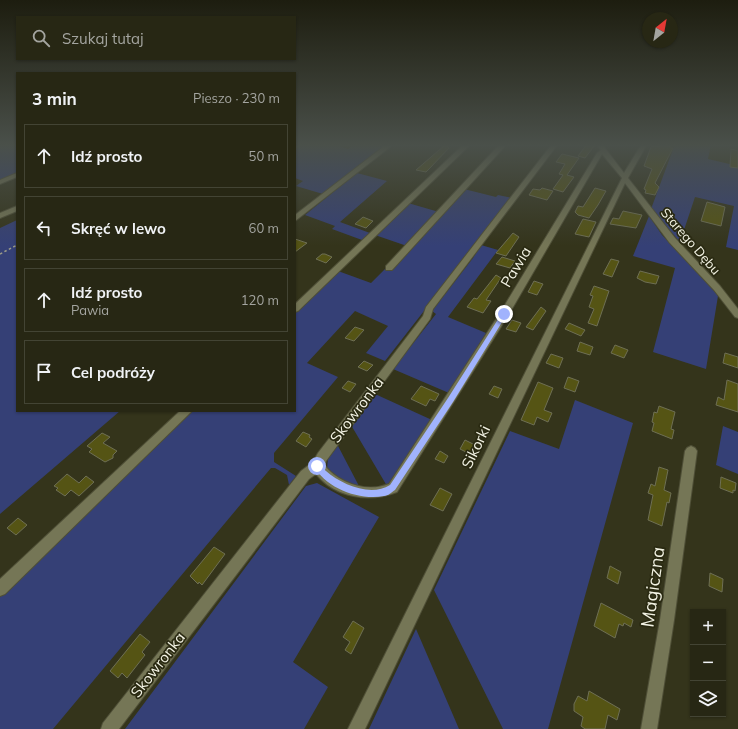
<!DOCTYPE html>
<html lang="pl">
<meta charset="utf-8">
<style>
body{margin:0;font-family:Mulish,sans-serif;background:#332;color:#f1f3f6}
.controls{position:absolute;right:12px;bottom:12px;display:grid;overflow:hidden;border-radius:0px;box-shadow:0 1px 3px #0004}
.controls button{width:36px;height:36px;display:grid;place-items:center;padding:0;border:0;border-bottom:1px solid #434434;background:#272714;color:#f1f3f6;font:20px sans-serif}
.compass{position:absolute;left:642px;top:12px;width:36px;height:36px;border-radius:50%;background:#272714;box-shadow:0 1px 3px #0004;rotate:31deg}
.stop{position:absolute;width:12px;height:12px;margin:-9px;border:3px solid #a1b3fd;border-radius:50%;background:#fff}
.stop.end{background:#a1b3fd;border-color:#fff;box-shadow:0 1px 4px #0008}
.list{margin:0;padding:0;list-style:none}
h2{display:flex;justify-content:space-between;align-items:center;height:52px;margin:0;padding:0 16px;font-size:17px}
h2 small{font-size:13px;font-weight:400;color:#a4a5a0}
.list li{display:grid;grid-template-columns:26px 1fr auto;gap:12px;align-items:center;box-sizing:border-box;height:64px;margin:0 8px 8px;padding:0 8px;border:1px solid #434434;border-radius:0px}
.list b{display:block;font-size:15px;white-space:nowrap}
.list p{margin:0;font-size:13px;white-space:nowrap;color:#a4a5a0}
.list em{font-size:13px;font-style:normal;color:#a4a5a0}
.icon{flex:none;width:22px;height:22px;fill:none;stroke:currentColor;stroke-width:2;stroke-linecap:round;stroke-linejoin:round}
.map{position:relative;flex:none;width:738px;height:729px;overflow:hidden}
.search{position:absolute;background:#272714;box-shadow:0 1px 3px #0004;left:16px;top:16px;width:280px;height:44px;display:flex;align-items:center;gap:10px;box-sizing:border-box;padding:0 14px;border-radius:0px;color:#a4a5a0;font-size:15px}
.panel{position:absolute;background:#272714;box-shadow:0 1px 3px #0004;left:16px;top:72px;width:280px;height:340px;border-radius:0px}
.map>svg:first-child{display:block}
.green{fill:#354076}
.building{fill:#555414;stroke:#6e6f54}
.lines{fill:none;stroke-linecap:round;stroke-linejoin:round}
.minor-casing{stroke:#4f4f37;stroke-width:2}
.path{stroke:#9c9c89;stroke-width:1.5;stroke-dasharray:2.5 2.5;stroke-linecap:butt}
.minor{fill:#757656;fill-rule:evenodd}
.route{fill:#a1b3fd}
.labels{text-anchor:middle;stroke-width:3.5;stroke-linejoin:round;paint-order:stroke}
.far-street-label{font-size:13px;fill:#f3f3e4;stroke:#2a2a12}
.street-label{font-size:15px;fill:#f3f3e4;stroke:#2a2a12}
.near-street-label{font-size:18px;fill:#f3f3e4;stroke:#2a2a12}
</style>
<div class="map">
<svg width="738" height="729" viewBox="0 0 738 729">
<rect width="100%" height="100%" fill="#34341b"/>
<path class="green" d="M0,144H17V173L0,181Z
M302,144H334L348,149L354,144H387L323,194L296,186L303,181L295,178V149Z
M675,144H711L708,159L738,166V250L726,247L734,206L695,197L680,242L651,209Z
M357,173L387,181L340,222L370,233L362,240L332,229L335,226L305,215Z
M464,189L496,197L498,195L512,198L385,361L366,353L388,326L355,311L307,363L338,377L274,453V462L296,476L289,485L287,475L275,468H271L53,729H0V594L191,411H295V312L338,271L371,283L385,269L389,270Z
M408,203L439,212L407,246L375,235Z
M649,216L662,235L714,289L718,296L706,369L653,352L675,268L633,256Z
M17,220V411H120L0,514V228Z
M481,245L498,250L448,317L486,333L449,393L393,369L436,314L432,311L473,258Z
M375,394L432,420L393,481L387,486L351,425Z
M575,400L633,423L548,729H503L434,590L510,431L559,449Z
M723,426L738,432V474L716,465Z
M337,444L360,488L342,483L327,469L328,458Z
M317,483L379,517L293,662L328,687L304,729H125L306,486Z
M416,629L459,729H369Z"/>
<path class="building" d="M446,144L449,148L429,169L426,172L416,170Z
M587,144L595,145L585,158L578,156Z
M660,144L670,146V148H673L655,183L659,187L655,195L645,193L646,190L644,189L652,169L644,166L651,147L653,146L659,147Z
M731,149L738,151V168L730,167Z
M562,154L579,158L567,175L574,177L563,192L553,189L563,175L559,174L565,164L556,162Z
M542,188L553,191L547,200L529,195L533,189L540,190Z
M595,188L606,191L598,205L589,218L578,215L575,212L578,206L583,207Z
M707,202L725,207L721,226L701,221Z
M623,211L642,215L636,228L610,224L613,218L619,219Z
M363,217L373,221L366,228L355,224Z
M583,219L596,222L589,237L575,234Z
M513,233L519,237L506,256L496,253Z
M295,239L307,243L295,252Z
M322,254H325L332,257L326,263L316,259Z
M502,257L515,261L510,268L496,264Z
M611,259L619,261L612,277L603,274Z
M640,271L659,276L656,284L645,282L637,278Z
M496,275L501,278L486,300L491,301L483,313L467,307L474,298L477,299Z
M534,281L543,284L537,295L528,292Z
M594,286L609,291L597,326L588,323L594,309L589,307L593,296L590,295Z
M541,307L546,311L533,330L526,327Z
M512,320L521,323L516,332L506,329Z
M569,323L585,330L581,336L565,329Z
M355,327L364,330L354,341L345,338Z
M580,342L593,347L590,355L577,351Z
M615,345L628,350L624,358L611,353Z
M725,353L738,357V368L723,363Z
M551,354L563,358L559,368L546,363Z
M364,361L373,365L367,371L358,367Z
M568,377L579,381L575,392L564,388Z
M727,380L738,384V412L716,405L718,397L724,400Z
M348,381L356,384L350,392L342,388Z
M538,382L553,388L544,410L552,413L548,422L537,417L534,425L521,420Z
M421,386L439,394L435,401L430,399L426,406L411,399Z
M494,386L502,389L498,398L489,394Z
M659,406L675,412L671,429L674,430L672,439L652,431L654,423L652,422L654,412L657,413Z
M303,432L310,435L309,437L312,439L306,447L296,441Z
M102,433L110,437L103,443L117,451L113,455V458L105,462L89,452L92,449L87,446Z
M465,440L475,445L470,454L460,449Z
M440,451L448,456L444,463L435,459Z
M659,467L668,470L664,490L671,493L669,503L667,502L662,526L648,520L653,495L648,493L651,484L655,486Z
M67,474L79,483L86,476L94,482L79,496L71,490L65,496L56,490L58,488L54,486Z
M721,477L736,483L735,491L733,490V493L720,488Z
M440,488L452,494L443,511L430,505Z
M18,518L27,525L16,535L7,528Z
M214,547L225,554L202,585L199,582L198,584L190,576Z
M610,566L621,572L618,584L607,578Z
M710,573L723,579L722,592L709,586Z
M601,603L633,620L631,627L624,623L623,626L619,624L615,638L594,626Z
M353,621L364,628L351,654L345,650L350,642L343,637Z
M140,634L150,642L142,652L145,655L127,678L122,673L118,678L110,671Z
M589,691L620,709L617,720L608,715L605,729H585L581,726L583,717L574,711V704L578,696L587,701Z"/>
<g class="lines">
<defs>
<path id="minor" d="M295,144H302L295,149Z
M387,144H394L295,221V215Z
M464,144H471L298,311L295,312V304Z
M500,144H507L392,270H386V266Z
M552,144H558L433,309L430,319L326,461L324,465C339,483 366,493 389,484L500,313L597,153L601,150L596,144H602L624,173L641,145H645L646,146L628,178L675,238L720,286L738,309V318L735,317L714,290L669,242L625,183L365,729H348L622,178L602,154L509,314L397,492C369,503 336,498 316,474L309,479L119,729H101L103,723L301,471L313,462L318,453L423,316L426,307Z
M17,173V177L0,184V180Z
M17,206V211L0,218V213Z
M180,411H192L5,594L0,596V579Z
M691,446L695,448L697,451L674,620L657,729H641L660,620L685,451L687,448Z"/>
</defs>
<use href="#minor" class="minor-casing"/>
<path class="path" d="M0,254L17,245"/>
<use href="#minor" class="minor"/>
</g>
<linearGradient id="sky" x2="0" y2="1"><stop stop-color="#1d1d0f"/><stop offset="0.59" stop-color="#4a504a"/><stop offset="1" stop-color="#4a504a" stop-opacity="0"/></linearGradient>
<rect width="738" height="246" fill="url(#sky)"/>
<path class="route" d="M502,313L507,314L453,402L395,490C392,492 388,496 384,496C360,501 325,488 314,466L317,463C322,464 322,468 326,471C342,485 371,497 390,485L448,398Z"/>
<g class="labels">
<g class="far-street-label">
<text transform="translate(691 241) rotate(49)" y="5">Starego Dębu</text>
</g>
<g class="street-label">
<text transform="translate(516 267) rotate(-59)" y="5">Pawia</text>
<text transform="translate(357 410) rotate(-53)" y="5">Skowronka</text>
<text transform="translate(476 447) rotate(-64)" y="5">Sikorki</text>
<text transform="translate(158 665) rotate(-52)" y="5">Skowronka</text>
</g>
<g class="near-street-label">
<text transform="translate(653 587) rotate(-82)" y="6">Magiczna</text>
</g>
</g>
</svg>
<div class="controls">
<button>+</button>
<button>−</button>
<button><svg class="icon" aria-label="layers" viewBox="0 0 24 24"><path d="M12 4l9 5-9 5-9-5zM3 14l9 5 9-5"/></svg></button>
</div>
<svg class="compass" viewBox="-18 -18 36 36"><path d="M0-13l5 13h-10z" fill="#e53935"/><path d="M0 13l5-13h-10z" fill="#a4a5a0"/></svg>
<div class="stop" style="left:317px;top:466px"></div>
<div class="stop end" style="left:504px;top:314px"></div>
<div class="search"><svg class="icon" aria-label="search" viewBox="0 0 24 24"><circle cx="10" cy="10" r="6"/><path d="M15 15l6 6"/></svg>Szukaj tutaj</div>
<section class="panel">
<h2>3 min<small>Pieszo · 230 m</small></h2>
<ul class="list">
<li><svg class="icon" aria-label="ahead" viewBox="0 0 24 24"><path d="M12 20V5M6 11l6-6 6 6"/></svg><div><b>Idź prosto</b></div><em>50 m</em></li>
<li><svg class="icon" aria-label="left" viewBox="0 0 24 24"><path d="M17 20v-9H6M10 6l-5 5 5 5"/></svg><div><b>Skręć w lewo</b></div><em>60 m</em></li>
<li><svg class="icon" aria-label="ahead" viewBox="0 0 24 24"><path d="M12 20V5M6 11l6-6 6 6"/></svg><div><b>Idź prosto</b><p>Pawia</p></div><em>120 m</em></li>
<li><svg class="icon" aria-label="arrive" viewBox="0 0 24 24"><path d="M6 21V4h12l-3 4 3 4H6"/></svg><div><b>Cel podróży</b></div></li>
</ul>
</section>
</div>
